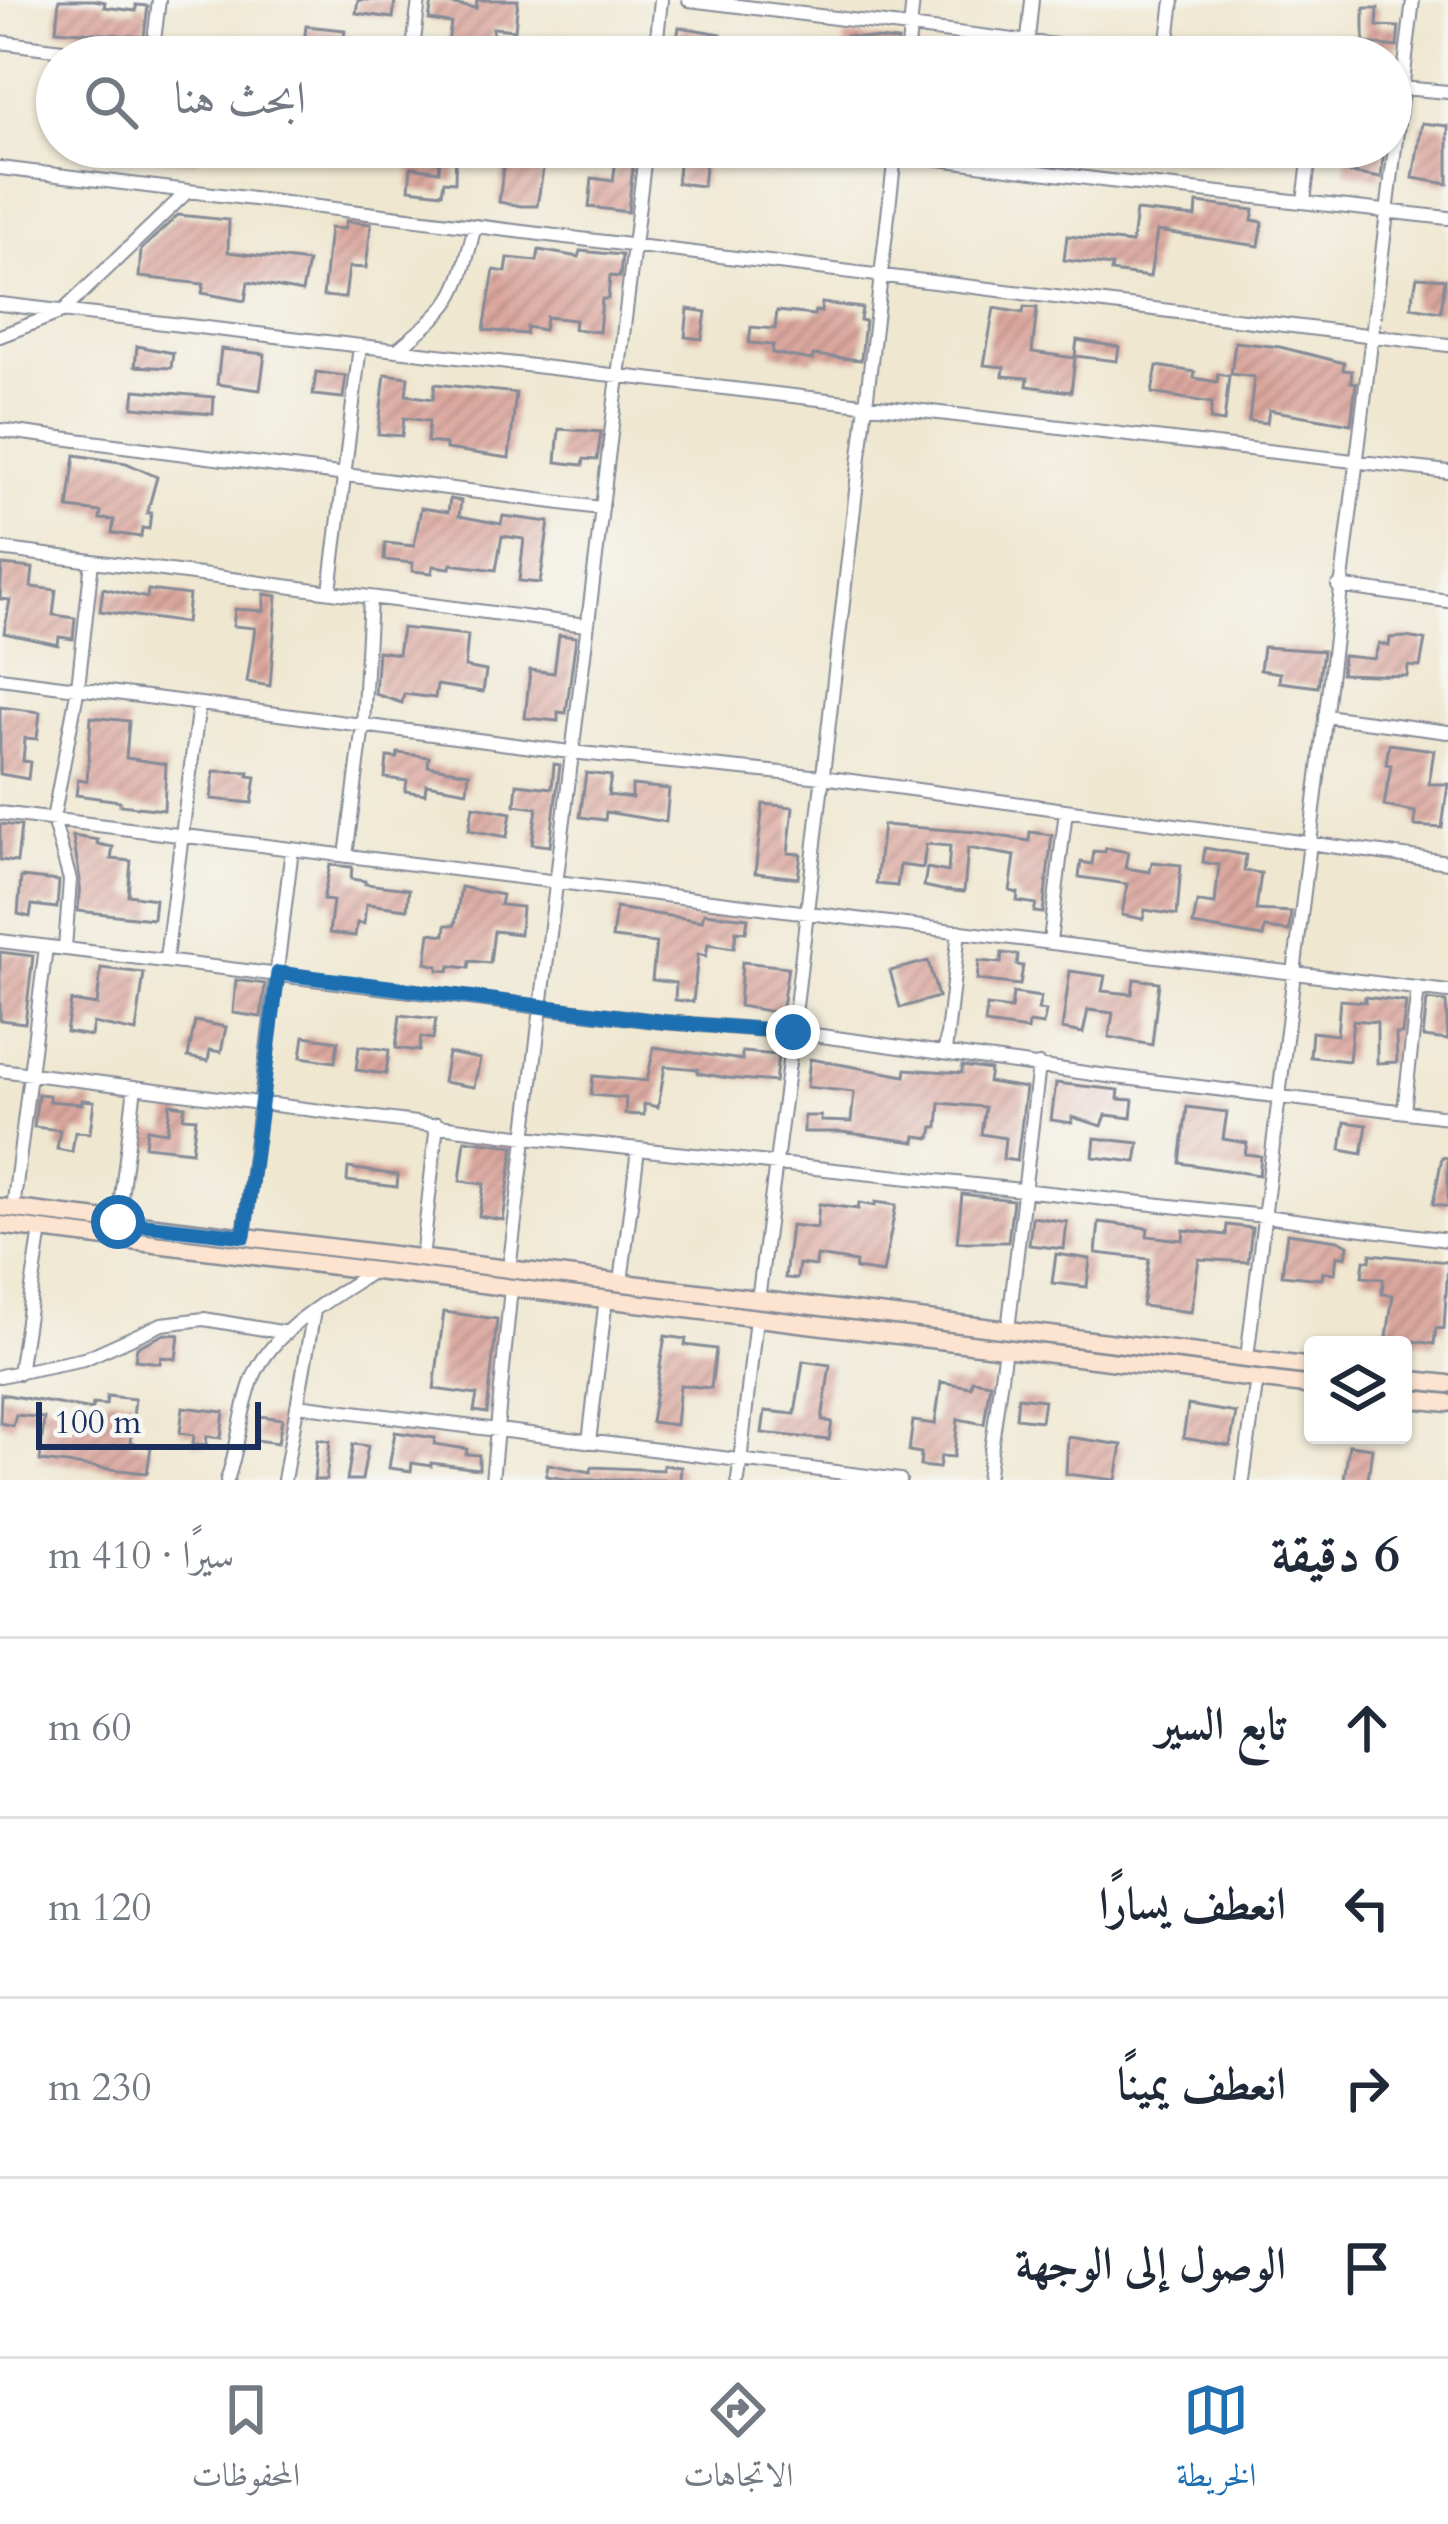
<!DOCTYPE html>
<html lang="ar">
<meta charset="utf-8">
<style>
body{margin:0;font-family:Cardo,Amiri,serif;background:#f2f2f3;color:#1f2937;direction:rtl}
.controls{position:absolute;right:36px;bottom:36px;display:grid;overflow:hidden;border-radius:12px;box-shadow:0 3px 9px #0004}
.controls button{width:108px;height:108px;display:grid;place-items:center;padding:0;border:0;border-bottom:3px solid #e0e1e3;background:#fff;color:#1f2937;font:60px sans-serif}
.scale{position:absolute;left:36px;bottom:30px;width:225px;box-sizing:border-box;padding-left:12px;border:6px solid #1b2f5e;border-top:0;font-size:33px;line-height:42px;white-space:nowrap;color:#1b2f5e;-webkit-text-stroke:9px #f6f6f2;paint-order:stroke}
.stop{position:absolute;width:36px;height:36px;margin:-27px;border:9px solid #1f6fb2;border-radius:50%;background:#fff}
.stop.end{background:#1f6fb2;border-color:#fff;box-shadow:0 3px 12px #0008}
.list{margin:0;padding:0;list-style:none}
h2{display:flex;justify-content:space-between;align-items:center;height:156px;margin:0;padding:0 48px;font-size:51px}
h2 small{font-size:39px;font-weight:400;color:#747a83}
.list li{display:grid;grid-template-columns:78px 1fr auto;gap:36px;align-items:center;box-sizing:border-box;height:180px;padding:0 48px;border-top:3px solid #e0e1e3}
.list b{display:block;font-size:45px;white-space:nowrap}
.list em{font-size:39px;font-style:normal;color:#747a83}
.icon{flex:none;width:66px;height:66px;fill:none;stroke:currentColor;stroke-width:2;stroke-linecap:round;stroke-linejoin:round}
.map{position:relative;flex:none;width:1448px;height:1480px;overflow:hidden;direction:ltr}
.search{position:absolute;background:#fff;box-shadow:0 3px 9px #0004;left:36px;right:36px;top:36px;height:132px;display:flex;align-items:center;gap:30px;box-sizing:border-box;padding:0 42px;border-radius:66px;color:#747a83;font-size:45px}
.sheet{height:876px;background:#fff}
nav{display:flex;justify-content:space-around;align-items:center;box-sizing:border-box;height:168px;border-top:3px solid #e0e1e3;background:#fff;font-size:33px;color:#747a83}
nav a{display:grid;justify-items:center;gap:6px}
nav .on{color:#1f6fb2}
.map>svg:first-child{display:block}
.building{fill:url(#building-hatch)}
.lines{fill:none;stroke-linecap:round;stroke-linejoin:round}
.street-casing{stroke:#858b97;stroke-width:16}
.secondary-casing{stroke:#858b97;stroke-width:21}
.street{stroke:#fff;stroke-width:12}
.secondary{stroke:#fde4d0;stroke-width:16}
.route{stroke:#1f6fb2;stroke-width:15}
</style>
<div class="map">
<svg width="1448" height="1480" viewBox="0 0 1448 1480">
<defs>
<pattern id="building-hatch" width="6" height="6" patternUnits="userSpaceOnUse" patternTransform="scale(3)"><rect width="6" height="6" fill="#dca79e"/><path d="M-1 1l2-2M0 6l6-6M5 7l2-2" fill="none" stroke="#b28884"/></pattern>
</defs>
<rect width="100%" height="100%" fill="#f6f6f2"/>
<filter id="ink" filterUnits="userSpaceOnUse"><feTurbulence type="fractalNoise" baseFrequency=".00833" numOctaves="2"/><feDisplacementMap in="SourceGraphic" scale="24" xChannelSelector="R" yChannelSelector="G"/><feConvolveMatrix kernelMatrix="1 2 1 2 8 2 1 2 1" color-interpolation-filters="sRGB"/></filter>
<filter id="wash" filterUnits="userSpaceOnUse"><feTurbulence type="fractalNoise" baseFrequency=".004" numOctaves="4" result="noise"/><feDisplacementMap in="SourceGraphic" scale="48" xChannelSelector="R" yChannelSelector="G"/><feGaussianBlur stdDeviation="2.7" result="paint"/><feColorMatrix in="noise" values="0 0 0 0 0 0 0 0 0 0 0 0 0 0 0 0 0 1.4 0 .05"/><feComposite in="paint" operator="in"/></filter>
<g filter="url(#wash)">
<rect width="100%" height="100%" fill="#efe7d0"/>
<g id="blocks">
<path class="building" d="M59,0H94L105,2L104,7L136,11V5L148,6L144,37L56,30Z
M358,0H395L393,18L356,13Z
M477,0H518L515,30L493,28L490,57H472L474,45L448,42L451,23L429,20L432,2L476,8Z
M1364,8H1378L1377,26L1399,27L1397,47L1364,43Z
M306,26L345,30L343,48L304,44Z
M679,27L721,34L718,52L699,49L697,57H674Z
M846,36L898,41L897,57H853L854,48L844,47Z
M1422,123L1448,126V184L1413,178Z
M145,147H197L196,161L144,155Z
M441,147H456L455,182L444,181L442,193L409,189L411,167L439,171Z
M506,147H592L591,161L556,158L555,165L544,164L537,206H521L499,202Z
M618,147L635,149L628,212L589,207L592,178L613,181Z
M1153,147H1213L1210,163L1153,154Z
M1348,147L1384,149L1381,178L1345,172Z
M690,148L707,149L703,186L677,183L680,156L689,157Z
M1197,203L1254,210L1252,220L1263,222L1259,246L1157,231L1150,277L1111,272L1112,266L1064,260L1067,236L1132,243L1136,211L1196,217Z
M178,215L229,220L228,252L308,262L302,292L248,282L245,301L202,293L204,284L139,277L141,250Z
M346,221L371,224L366,268L349,267L345,298L323,296L330,228L345,229Z
M539,250L579,257L580,251L622,255L620,277L610,276L608,299H602L599,332L574,329L575,320L546,317L544,330L527,327L526,334L484,330L494,270L506,272L508,258L537,261Z
M1417,277L1445,279L1441,312L1411,307Z
M822,303L862,308L860,320L865,321L861,360L813,355L812,360L772,353L773,345L749,343L751,327L775,329L777,311L814,315L815,311L821,312Z
M1024,307L1037,308L1032,352L1075,358L1071,392L1027,386L1028,378L1003,376L1004,367L984,365L994,308L1023,313Z
M688,309L706,312L702,339L685,337Z
M1077,340L1119,347L1117,361L1075,356Z
M1235,342L1280,347L1344,363L1343,370L1352,371L1351,382L1356,383L1351,424L1269,410L1267,423L1249,421L1254,377L1231,374Z
M137,346L173,353L171,368L135,366Z
M221,349L265,354L260,390L217,384Z
M1157,366L1195,372L1194,378L1217,382L1218,374L1229,376L1224,422L1210,420L1212,403L1152,393Z
M316,372L346,376L343,398L313,395Z
M385,374L408,377L406,395L433,399L435,384L516,393L509,458L446,449V444L427,442L429,421L404,418L402,436L378,434Z
M135,390L214,397L213,414L133,407Z
M559,429L601,432L597,460L584,459L583,465L556,462Z
M75,455L126,463L157,477L147,513H151L149,529L142,528L141,537L112,533L114,520L100,519L101,512L68,508Z
M450,499L461,501L459,516L501,524L503,516L549,522L540,583L519,581L524,539L502,536L496,570L451,564L450,568L433,566L432,573L412,571L413,563L384,560L385,543L414,546L421,508L448,512Z
M2,565L33,568L31,587L56,590L53,615L75,618L73,639L59,637L58,645L4,633L10,600L0,599Z
M103,588L147,598L148,590L189,595L186,623L100,611Z
M264,594L277,596L270,686L247,682L255,628L233,626L235,609L264,611Z
M402,628L468,635L465,667L486,671L483,692L437,685L435,698L404,694L402,703L375,694L378,651L398,654Z
M559,635L576,637L566,713L558,712V721L525,718L530,670L554,673Z
M1405,637L1425,640L1420,667L1408,666L1407,676L1341,674L1343,656L1374,659L1379,643L1389,646L1390,638Z
M1263,647L1323,651L1318,687L1279,682L1280,673L1260,670Z
M0,707L40,712L37,739L25,738L23,761L30,762L28,779L0,774Z
M91,717L129,721L126,758L166,764L164,810L120,805V801L76,795L78,780L87,781Z
M1389,744L1434,750L1429,784H1448L1442,828L1415,826V812L1384,806L1391,765L1386,764Z
M398,753L429,757L428,766L469,773L467,791L426,784L425,794L405,791L407,781L385,778L387,757L397,758Z
M554,764L560,765L550,846L532,844L537,808L515,805L517,784L552,788Z
M214,771L249,772L248,776L256,777L252,803L211,799Z
M586,773L611,776L608,795L632,798V785L669,789L666,822L606,812L605,820L580,817Z
M763,804L793,807L788,853L801,854L798,878L755,873Z
M473,806L511,813L507,837L469,830Z
M0,824L21,826L17,862L0,860Z
M883,825L976,832L1029,841L1030,832L1052,835L1043,913L1034,912L1036,904L1017,901L1018,893L1010,891L1015,856L968,848L964,892L942,890L924,886L927,868L948,872L950,846L926,844L923,868L900,865L897,886L876,884Z
M73,836L98,840L97,844L113,847L111,859L131,861L128,895L155,899L153,919L78,911L80,880Z
M1106,848L1128,852L1125,868L1150,872L1152,862L1181,865L1177,915L1145,910L1143,919L1122,915L1127,884L1079,877L1081,862L1092,864L1094,851L1105,852Z
M1205,848L1246,855L1244,871L1261,873L1256,910L1291,912L1289,931L1265,928L1263,937L1193,925L1197,902L1215,904L1219,865L1203,862Z
M330,865L352,867L351,879L365,881V884L409,889L407,909L366,904L364,924L357,923L355,936L329,933L333,901L323,900Z
M21,877L59,881L57,908L32,905L30,917L18,914Z
M461,887L502,895L500,905L522,907L520,934L494,931L490,963L470,961L469,968L450,966L449,971L438,970V966L426,963L430,933L445,935L446,925H455Z
M616,908L702,921L704,913L748,918L746,932L736,931L734,948L708,944L706,956L698,954L693,1002L675,1000L676,983L652,980L656,943L612,938Z
M0,952L33,956L25,1023L0,1020Z
M1002,953L1018,955L1017,965L1023,966L1020,985L977,980L979,961L1001,963Z
M928,961L938,997L900,1008L890,971Z
M742,962L788,967L781,1013L739,1006Z
M101,968L144,973L136,1032L93,1023L91,1036L66,1032L71,1001L97,1005Z
M1070,971L1105,976L1102,991L1132,994L1134,979L1159,982L1152,1045L1109,1037L1113,1013L1088,1010L1083,1033L1062,1029Z
M236,980L265,984L261,1017L233,1013Z
M1013,993L1041,997L1038,1010L1046,1011L1043,1025L1029,1023L1028,1030L985,1024L987,1006L1011,1009Z
M1365,997L1406,1002L1402,1034H1396L1397,1062L1377,1063V1022L1353,1020L1349,1061L1310,1057L1312,1032L1337,1035L1340,1000L1365,1002Z
M1427,1000L1446,1002L1448,1040L1423,1037Z
M400,1015L436,1019L433,1039L421,1037L419,1051L396,1048Z
M195,1021L226,1027L221,1052L210,1050L208,1061L188,1057Z
M304,1036L338,1041L335,1062L301,1057Z
M359,1046L389,1050L386,1074L356,1070Z
M654,1047L742,1060V1052L778,1055L775,1082L728,1078L698,1073V1069L665,1066L658,1107L644,1104V1115L625,1114L626,1098L591,1095L593,1076L647,1081Z
M448,1053L480,1059L474,1087L443,1082Z
M810,1059L905,1076L906,1069L962,1073V1066L990,1070L988,1082L1026,1088L1017,1161L1003,1159L1005,1138L981,1134L985,1107L940,1103L938,1127H933L931,1138L916,1136L915,1142L842,1132H804V1116H821V1121L851,1122L854,1092L807,1087Z
M1056,1083L1119,1090L1118,1099L1133,1100L1131,1118L1106,1115L1102,1126L1072,1117V1123L1051,1120Z
M38,1094L49,1095V1101L82,1104V1100L94,1101L90,1133L75,1132L72,1152L57,1149L60,1130L34,1127Z
M170,1104L185,1106L183,1117L196,1118L192,1151L145,1146L147,1129L167,1132Z
M1187,1107L1227,1112L1223,1139L1247,1143L1245,1154L1261,1156L1259,1175L1180,1163Z
M1345,1122L1367,1125L1362,1154L1341,1150Z
M1095,1138L1139,1143L1136,1162L1093,1157Z
M465,1140L514,1146L503,1220L479,1216L484,1184L460,1181Z
M1442,1157L1448,1158V1207L1433,1204Z
M348,1168L398,1175L397,1187L347,1181Z
M962,1194L1013,1200L1008,1242H957Z
M875,1202L896,1205L883,1273L855,1269L856,1262L817,1256L816,1266L799,1264L797,1279L785,1278L791,1225L817,1228L819,1204L858,1209L859,1203L875,1206Z
M1032,1217L1067,1222L1064,1249L1029,1245Z
M1099,1222L1148,1228L1147,1236L1183,1240L1184,1230L1226,1235L1227,1225L1252,1228L1248,1262L1199,1259L1191,1312L1142,1306L1149,1259L1096,1253Z
M1287,1233L1338,1240L1348,1245L1346,1257L1337,1255L1335,1273L1323,1272L1322,1279L1282,1275Z
M1056,1254L1090,1259L1087,1287L1052,1283Z
M1371,1254L1448,1262L1444,1329L1436,1328L1434,1344L1387,1337L1393,1295L1382,1294L1383,1279L1362,1277L1364,1260L1370,1261Z
M444,1312L497,1319L487,1413L474,1411L477,1395L434,1389Z
M165,1334L179,1335L176,1359L161,1357L160,1363L135,1360L137,1347Z
M665,1336L686,1339L685,1345L716,1349L711,1388L680,1385L676,1425L651,1422Z
M803,1361L830,1365L822,1420L832,1422L829,1440L762,1433L765,1411L795,1414Z
M972,1380L990,1383L984,1424L958,1419L954,1457L941,1456L939,1468L920,1466L921,1453L909,1451L913,1421L935,1424L941,1382L971,1387Z
M1,1394L92,1410L93,1404L106,1405L107,1396L135,1399L130,1443L151,1447L147,1473L40,1461L44,1418L16,1415L13,1426L0,1423Z
M1018,1397L1044,1400L1041,1421L1016,1418Z
M1188,1405L1236,1413L1230,1446L1183,1438Z
M183,1407L224,1412L221,1438L207,1436L206,1445L193,1444L194,1435L180,1433Z
M260,1416L282,1419L278,1443L256,1440Z
M395,1432L435,1438L434,1444L467,1449L466,1454L479,1455V1469L431,1463V1466L412,1463L411,1471L389,1468Z
M1068,1437L1122,1445L1116,1480L1066,1474Z
M318,1439L330,1441L326,1480H314Z
M353,1444L368,1446L362,1480H347Z
M1349,1445L1372,1448L1368,1480H1344Z
M548,1464L591,1472L592,1467L663,1470V1465L681,1467L680,1480H573L546,1476Z"/>
</g>
</g>
<g filter="url(#ink)">
<use href="#blocks" fill-opacity="0" stroke="#858b97" stroke-width="3"/>
<g class="lines">
<defs>
<path id="street" d="M689,0L1153,57
M1028,39L1032,0
M0,42L117,57
M152,57L159,0
M412,57L419,0
M655,57L661,0
M907,57L913,0
M1166,57L1173,0
M1391,87L1448,92
M846,147L1110,181L1448,218
M0,168L1448,345
M1304,201L1311,147
M0,304L1448,472
M0,336L62,312L188,191
M397,350C456,301 456,301 475,226
M0,430L600,508
M0,549L586,625
M1338,586L1448,601
M330,591L360,346
M0,678L570,752L822,777L1448,862
M1325,716L1448,732
M0,813L1448,992
M346,856L363,725L370,599
M0,941L664,1022L793,1032L1100,1075L1448,1117
M1050,941L1066,811
M65,948L70,880L53,819L78,687L92,561
M166,958L199,704
M945,1052L959,931
M0,1070L526,1137L1264,1216L1448,1240
M1404,1111L1418,988
M13,1209L46,947
M118,1221L135,1087
M244,1236L292,849
M422,1259L437,1124
M509,1270L646,147
M621,1282L638,1149
M758,1300L793,1032L896,147
M1008,1330L1039,1065
M1247,1358L1413,0
M19,1373L41,1230
M0,1376L84,1359L162,1324L204,1319L287,1333
M297,1405L900,1480
M589,1442L606,1298
M227,1480C239,1447 240,1410 253,1378C274,1328 331,1299 373,1271
M284,1480L314,1311
M492,1480L511,1288
M738,1480L756,1318
M987,1480L1005,1348
M1243,1480L1257,1378"/>
<path id="secondary" d="M0,1207L1313,1367
M0,1225L1313,1386
M1403,1379L1448,1384
M1403,1398L1448,1403"/>
</defs>
<use href="#street" class="street-casing"/>
<use href="#secondary" class="secondary-casing"/>
<use href="#street" class="street"/>
<use href="#secondary" class="secondary"/>
</g>
</g>
<g class="lines" filter="url(#ink)">
<path class="route" d="M118,1222L244,1236L278,973L664,1022L793,1032"/>
</g>
</svg>
<div class="controls">
<button><svg class="icon" aria-label="layers" viewBox="0 0 24 24"><path d="M12 4l9 5-9 5-9-5zM3 14l9 5 9-5"/></svg></button>
</div>
<div class="scale">100 m</div>
<div class="stop" style="left:118px;top:1222px"></div>
<div class="stop end" style="left:793px;top:1032px"></div>
<div class="search"><svg class="icon" aria-label="search" viewBox="0 0 24 24"><circle cx="10" cy="10" r="6"/><path d="M15 15l6 6"/></svg>ابحث هنا</div>
</div>
<section class="sheet">
<h2>6 دقيقة<small>سيرًا · 410 m</small></h2>
<ul class="list">
<li><svg class="icon" aria-label="ahead" viewBox="0 0 24 24"><path d="M12 20V5M6 11l6-6 6 6"/></svg><div><b>تابع السير</b></div><em>60 m</em></li>
<li><svg class="icon" aria-label="left" viewBox="0 0 24 24"><path d="M17 20v-9H6M10 6l-5 5 5 5"/></svg><div><b>انعطف يسارًا</b></div><em>120 m</em></li>
<li><svg class="icon" aria-label="right" viewBox="0 0 24 24"><path d="M7 20v-9h11M14 6l5 5-5 5"/></svg><div><b>انعطف يمينًا</b></div><em>230 m</em></li>
<li><svg class="icon" aria-label="arrive" viewBox="0 0 24 24"><path d="M6 21V4h12l-3 4 3 4H6"/></svg><div><b>الوصول إلى الوجهة</b></div></li>
</ul>
</section>
<nav>
<a class="on"><svg class="icon" aria-label="map" viewBox="0 0 24 24"><path d="M3 6l6-2 6 2 6-2v14l-6 2-6-2-6 2zM9 4v14M15 6v14"/></svg>الخريطة</a>
<a><svg class="icon" aria-label="directions" viewBox="0 0 24 24"><path d="M12 3l9 9-9 9-9-9zM9 14v-3h6M13 9l2 2-2 2"/></svg>الاتجاهات</a>
<a><svg class="icon" aria-label="saved" viewBox="0 0 24 24"><path d="M7 4h10v16l-5-4-5 4z"/></svg>المحفوظات</a>
</nav>
